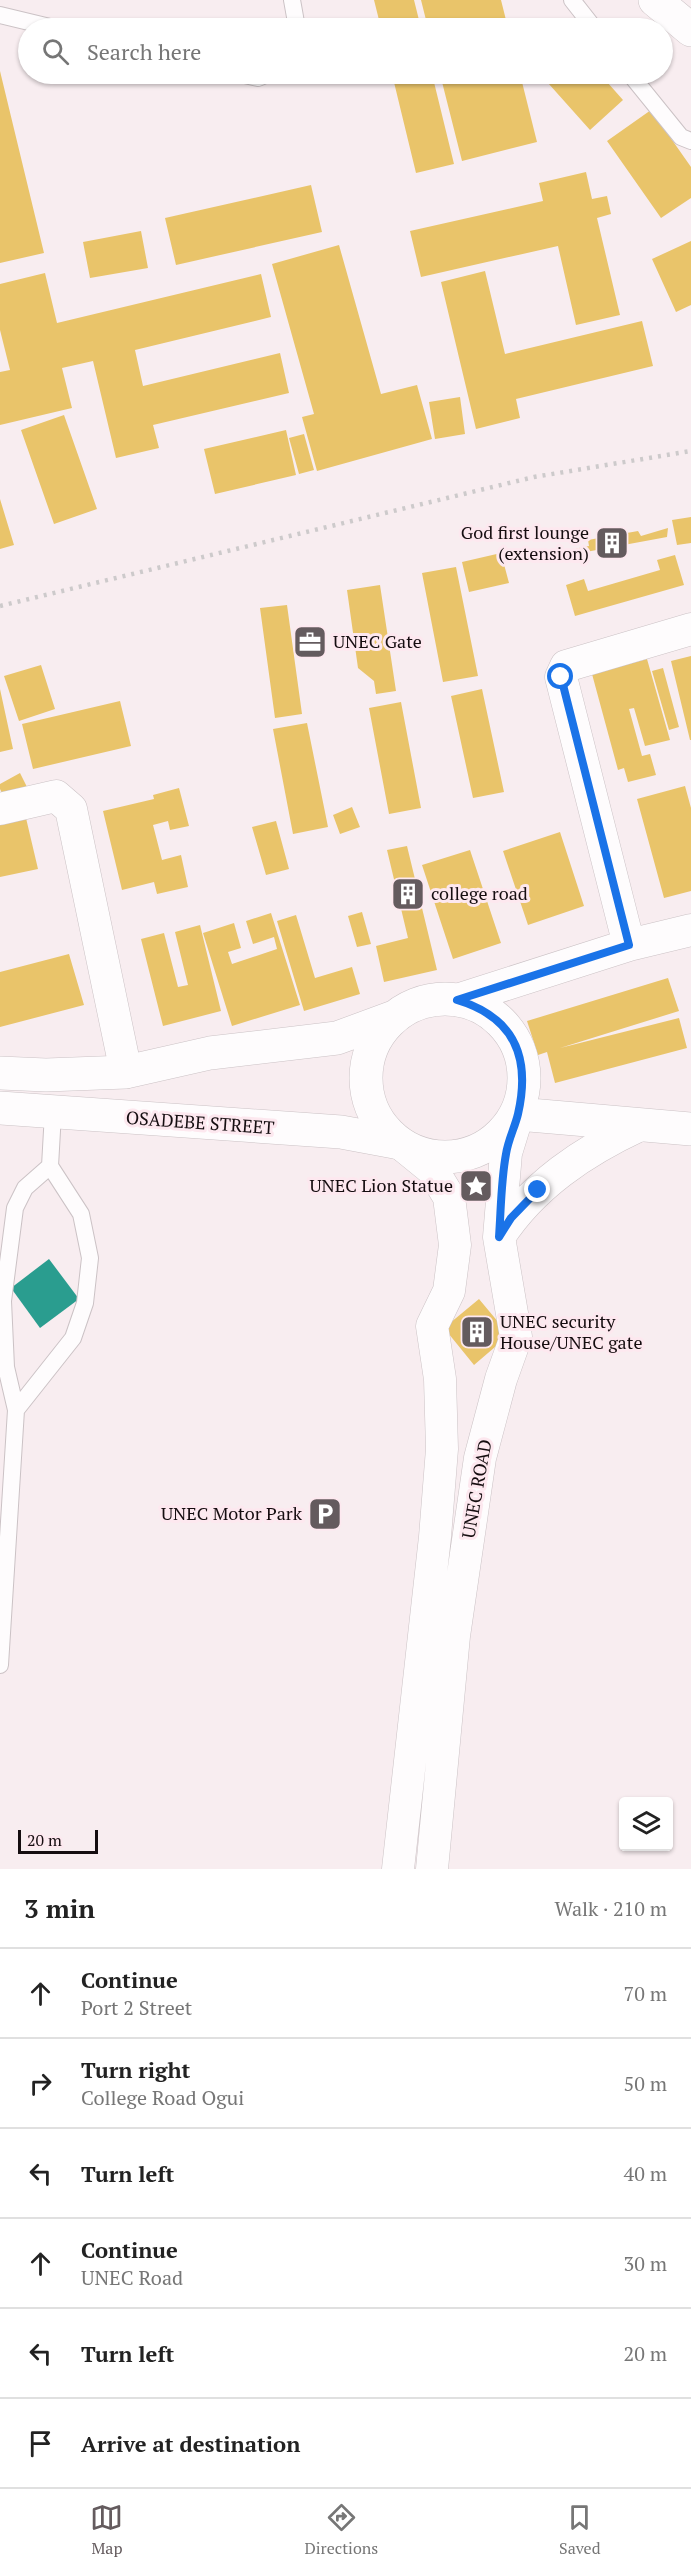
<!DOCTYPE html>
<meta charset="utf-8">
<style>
body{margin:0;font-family:"PT Serif",serif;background:#f6f6f6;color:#222}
.controls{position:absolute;right:18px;bottom:18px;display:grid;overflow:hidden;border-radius:6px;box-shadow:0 2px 4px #0004}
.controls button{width:54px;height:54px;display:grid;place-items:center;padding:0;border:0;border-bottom:2px solid #e0e0e0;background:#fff;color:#222;font:30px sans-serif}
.scale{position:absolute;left:18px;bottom:15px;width:80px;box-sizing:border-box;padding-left:6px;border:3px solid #150d10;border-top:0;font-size:16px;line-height:21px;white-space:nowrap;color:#150d10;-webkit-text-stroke:4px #fde8ef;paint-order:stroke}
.stop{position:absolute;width:18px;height:18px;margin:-14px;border:4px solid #1a73e8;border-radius:50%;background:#fff}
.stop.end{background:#1a73e8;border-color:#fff;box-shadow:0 2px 6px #0008}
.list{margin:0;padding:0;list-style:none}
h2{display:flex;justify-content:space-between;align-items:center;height:78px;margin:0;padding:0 24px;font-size:26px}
h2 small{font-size:20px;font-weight:400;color:#767676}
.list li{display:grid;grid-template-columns:39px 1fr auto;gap:18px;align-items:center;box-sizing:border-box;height:90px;padding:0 24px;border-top:2px solid #e0e0e0}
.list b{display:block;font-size:22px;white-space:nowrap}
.list p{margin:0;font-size:20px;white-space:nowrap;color:#767676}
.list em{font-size:20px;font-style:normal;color:#767676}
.icon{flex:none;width:33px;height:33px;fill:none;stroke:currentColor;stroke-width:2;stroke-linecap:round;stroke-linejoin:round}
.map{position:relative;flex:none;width:691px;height:1869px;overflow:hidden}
.search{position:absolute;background:#fff;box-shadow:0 2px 4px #0004;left:18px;right:18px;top:18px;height:66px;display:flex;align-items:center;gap:15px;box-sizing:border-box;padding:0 21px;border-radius:33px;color:#767676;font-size:22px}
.sheet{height:618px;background:#fff}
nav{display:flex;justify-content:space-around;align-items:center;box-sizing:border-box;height:84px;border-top:2px solid #e0e0e0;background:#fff;font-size:16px;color:#767676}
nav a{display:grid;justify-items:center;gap:3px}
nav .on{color:#645b5e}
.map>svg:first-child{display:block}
.homes{fill:#e9c46a}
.schools{fill:#2a9d8f}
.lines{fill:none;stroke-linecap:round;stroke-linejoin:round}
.lane-casing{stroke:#cbc2c5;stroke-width:18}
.street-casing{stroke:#cbc2c5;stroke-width:33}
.secondary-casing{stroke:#cbc2c5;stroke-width:34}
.lane{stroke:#fefcfd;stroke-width:16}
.street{stroke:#fefcfd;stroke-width:32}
.secondary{stroke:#fefcfd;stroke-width:33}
.rail{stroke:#cdcacb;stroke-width:4.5;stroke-dasharray:3 6;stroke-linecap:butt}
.route{stroke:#1a73e8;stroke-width:8}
.labels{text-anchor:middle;stroke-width:6;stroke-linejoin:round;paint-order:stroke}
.poi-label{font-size:18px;fill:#150d10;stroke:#fde8ef;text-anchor:end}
.street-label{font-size:18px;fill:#150d10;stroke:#fde8ef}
</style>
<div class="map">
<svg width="691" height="1869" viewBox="0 0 691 1869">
<rect width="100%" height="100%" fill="#f8edf0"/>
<path class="homes" d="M374,0H414L421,28H381Z
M421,0H501L508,28H428Z
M0,71L44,253L0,263Z
M392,74H432L454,164L416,173Z
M440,74H520L537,142L462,161Z
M540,74H600L623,100L590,130Z
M651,110L691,167V198L661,218L607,141Z
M586,172L592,199L607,196L611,214L597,218L620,315L576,325L558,246L421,277L410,231L543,201L539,183Z
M311,185L322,232L176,265L165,218Z
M141,231L148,268L90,278L83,242Z
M691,241V305L676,312L652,259Z
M339,245L381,394L417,385L432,439L317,471L302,417L314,414L272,264Z
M485,271L505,354L642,321L653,366L516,399L520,418L476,429L441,282Z
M45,273L57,323L261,274L271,317L135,350L143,386L280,353L289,393L153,425L159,448L116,458L93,361L62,368L72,408L0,425V372L10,370L0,330V284Z
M460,397L465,434L435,439L429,402Z
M64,415L97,509L54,524L21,430Z
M286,430L296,475L215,494L204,449Z
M304,434L314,470L299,474L289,438Z
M0,499L14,545L0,549Z
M691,517V543L677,545L672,520Z
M668,528L667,537L575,554L574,549L589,546L588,540L638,531L641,536Z
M501,553L509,583L469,592L462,562Z
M675,555L684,585L575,616L566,585L584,579L588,591L660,570L657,560Z
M456,567L478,676L443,682L422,573Z
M380,585L396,691L376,694L374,681L358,668L347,590Z
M287,605L302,714L275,718L260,608Z
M691,656V740H690L671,661Z
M647,659L670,740L645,746L634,708L629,709L642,756L650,754L656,775L628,782L624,768L618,770L592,674Z
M41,665L55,709L19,721L4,676Z
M663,668L679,727L669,730L652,671Z
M0,689L13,749L0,752Z
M482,689L504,792L473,798L451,696Z
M120,701L131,746L33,769L22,724Z
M401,702L421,808L389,814L369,708Z
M307,723L328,827L293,834L273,729Z
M20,773L28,789L6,801L0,789V784Z
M685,786L691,808V891L664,898L637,799Z
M179,788L189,826L170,830L168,821L153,825L162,860L181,855L188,887L157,894L154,882L122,890L103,811L154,799L153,795Z
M352,807L360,827L340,834L333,815Z
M26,818L38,869L0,877V823Z
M276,821L289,869L266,875L252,827Z
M560,832L584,906L528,925L503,851Z
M407,846L437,970L384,982L376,946L408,938L387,850Z
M470,850L501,943L453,959L422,865Z
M362,912L371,944L357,947L348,916Z
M271,913L300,1005L232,1026L203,933L234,923L241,948L228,952L232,964L277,949L274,937L253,944L246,921Z
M296,915L315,978L352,967L360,994L304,1011L277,921Z
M200,925L221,1011L163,1026L141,939L164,933L178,987L188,985L175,932Z
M69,954L84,1005L0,1027V972Z
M668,978L679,1011L560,1048L679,1018L687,1048L555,1083L547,1052L538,1055L527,1021Z
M479,1299L509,1335L474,1365L444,1328Z"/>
<path class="schools" d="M49,1259L79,1299L40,1328L11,1288Z"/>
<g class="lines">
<defs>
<path id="lane" d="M292,0L297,28
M572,0L594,28
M0,15L54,28
M240,74L258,78L268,74
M630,74L681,137L691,141
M16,1410L73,1338L85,1303L90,1258L81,1214L50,1166L53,1113
M0,1665L16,1410L6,1367L3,1301L15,1208L25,1188L50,1166"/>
<path id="street" d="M0,809L56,796L71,809L126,1072
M629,945L561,677L566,666L691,629
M457,1000L629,945L691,930
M499,1237C533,1185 584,1151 640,1125
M398,1869L435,1537L442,1449L440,1379L432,1326L449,1291L455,1245L449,1197L432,1169L400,1143
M432,1869L454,1636L480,1458L501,1379L516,1337L499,1237L506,1153L518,1114"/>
<path id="secondary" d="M655,0L691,30
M366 1078a79 79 0 1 1 158 0a79 79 0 1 1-158 0Z
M0,1073L46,1075L126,1072L210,1053L337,1038L394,1017
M0,1108L341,1132L400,1143
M518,1114L691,1129"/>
</defs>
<use href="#lane" class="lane-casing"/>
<use href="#street" class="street-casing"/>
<use href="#secondary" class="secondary-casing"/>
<use href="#lane" class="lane"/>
<use href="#street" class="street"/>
<use href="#secondary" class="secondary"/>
<path class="rail" d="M0,606L534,477L691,451"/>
</g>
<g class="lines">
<path class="route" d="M538,1190L511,1218L499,1237C501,1209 501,1181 506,1154C508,1140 515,1127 518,1114C531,1057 514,1017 457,1000L629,945L561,677"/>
</g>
<defs>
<symbol id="building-square" viewBox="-11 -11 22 22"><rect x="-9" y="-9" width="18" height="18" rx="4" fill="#645b5e" stroke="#fde8ef"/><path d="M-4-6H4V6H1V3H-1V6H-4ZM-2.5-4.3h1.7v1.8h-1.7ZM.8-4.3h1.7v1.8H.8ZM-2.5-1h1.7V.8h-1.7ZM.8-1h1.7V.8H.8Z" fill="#fff"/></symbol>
<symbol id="office-square" viewBox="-11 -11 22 22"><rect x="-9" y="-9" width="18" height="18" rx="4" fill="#645b5e" stroke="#fde8ef"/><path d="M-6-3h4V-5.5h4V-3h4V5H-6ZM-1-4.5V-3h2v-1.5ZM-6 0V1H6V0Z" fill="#fff"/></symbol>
<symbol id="sight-square" viewBox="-11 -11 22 22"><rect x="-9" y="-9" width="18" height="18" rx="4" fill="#645b5e" stroke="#fde8ef"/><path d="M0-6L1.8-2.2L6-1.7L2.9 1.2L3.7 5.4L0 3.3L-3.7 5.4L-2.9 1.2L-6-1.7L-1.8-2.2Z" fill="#fff"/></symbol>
<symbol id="parking-square" viewBox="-11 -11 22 22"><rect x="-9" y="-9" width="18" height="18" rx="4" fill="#645b5e" stroke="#fde8ef"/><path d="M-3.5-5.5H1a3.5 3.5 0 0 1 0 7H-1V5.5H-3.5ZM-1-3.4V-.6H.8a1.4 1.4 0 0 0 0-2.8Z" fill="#fff"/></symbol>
</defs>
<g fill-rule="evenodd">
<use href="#building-square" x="593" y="524" width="38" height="38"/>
<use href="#office-square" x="291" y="623" width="38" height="38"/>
<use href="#building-square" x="389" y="875" width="38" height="38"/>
<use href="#sight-square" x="457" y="1167" width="38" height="38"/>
<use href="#building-square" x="458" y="1313" width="38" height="38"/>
<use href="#parking-square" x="306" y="1495" width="38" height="38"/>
</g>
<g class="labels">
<g class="poi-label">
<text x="589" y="539">God first lounge<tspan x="589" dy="21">(extension)</tspan></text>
<text x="333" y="648" text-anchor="start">UNEC Gate</text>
<text x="431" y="900" text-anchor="start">college road</text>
<text x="453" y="1192">UNEC Lion Statue</text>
<text x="500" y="1328" text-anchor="start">UNEC security<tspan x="500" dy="21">House/UNEC gate</tspan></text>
<text x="302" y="1520">UNEC Motor Park</text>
</g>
<g class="street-label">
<text transform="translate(200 1123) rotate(4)" y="6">OSADEBE STREET</text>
<text transform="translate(477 1489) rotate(-80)" y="6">UNEC ROAD</text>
</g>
</g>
</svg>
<div class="controls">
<button><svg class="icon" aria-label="layers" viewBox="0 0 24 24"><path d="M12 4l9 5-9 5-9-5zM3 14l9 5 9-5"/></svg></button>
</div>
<div class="scale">20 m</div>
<div class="stop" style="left:561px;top:677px"></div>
<div class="stop end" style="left:538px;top:1190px"></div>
<div class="search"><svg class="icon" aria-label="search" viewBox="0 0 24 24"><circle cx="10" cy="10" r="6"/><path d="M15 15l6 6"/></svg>Search here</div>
</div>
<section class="sheet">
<h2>3 min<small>Walk · 210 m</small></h2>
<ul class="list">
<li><svg class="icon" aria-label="ahead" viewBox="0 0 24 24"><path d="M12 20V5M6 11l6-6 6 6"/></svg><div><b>Continue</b><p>Port 2 Street</p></div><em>70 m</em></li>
<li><svg class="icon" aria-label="right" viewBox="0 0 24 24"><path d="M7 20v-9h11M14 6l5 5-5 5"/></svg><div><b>Turn right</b><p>College Road Ogui</p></div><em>50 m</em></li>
<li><svg class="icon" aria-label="left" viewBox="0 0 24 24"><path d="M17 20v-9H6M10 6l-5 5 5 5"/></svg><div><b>Turn left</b></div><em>40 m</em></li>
<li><svg class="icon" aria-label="ahead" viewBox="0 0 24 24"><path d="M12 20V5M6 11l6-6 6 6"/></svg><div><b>Continue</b><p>UNEC Road</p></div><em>30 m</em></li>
<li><svg class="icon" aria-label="left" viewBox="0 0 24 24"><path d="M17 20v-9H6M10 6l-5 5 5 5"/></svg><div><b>Turn left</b></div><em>20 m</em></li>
<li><svg class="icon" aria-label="arrive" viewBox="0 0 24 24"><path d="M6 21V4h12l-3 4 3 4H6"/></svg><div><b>Arrive at destination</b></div></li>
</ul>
</section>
<nav>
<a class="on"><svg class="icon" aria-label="map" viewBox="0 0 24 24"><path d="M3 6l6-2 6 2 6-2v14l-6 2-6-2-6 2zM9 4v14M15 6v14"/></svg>Map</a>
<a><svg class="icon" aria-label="directions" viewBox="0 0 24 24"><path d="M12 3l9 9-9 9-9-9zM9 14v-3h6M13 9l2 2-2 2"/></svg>Directions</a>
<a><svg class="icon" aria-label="saved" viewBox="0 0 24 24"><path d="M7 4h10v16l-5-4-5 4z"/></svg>Saved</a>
</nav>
